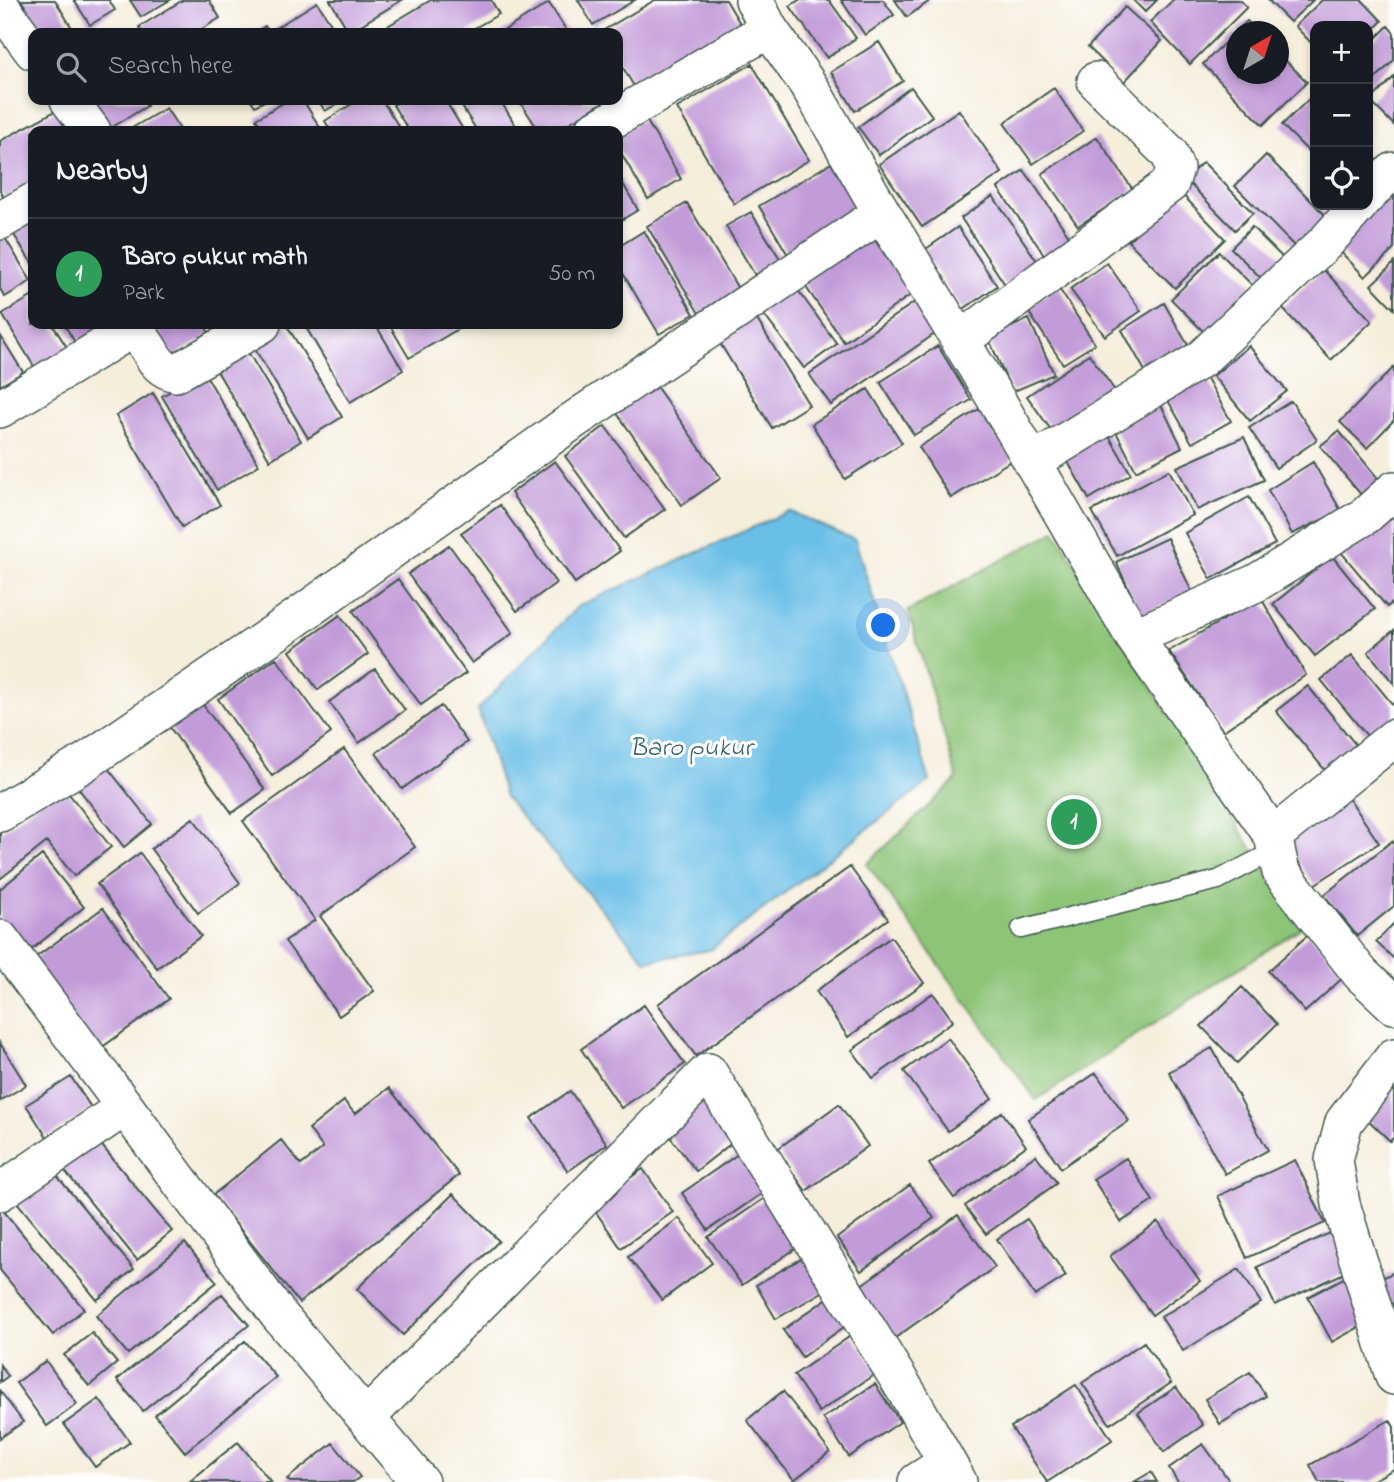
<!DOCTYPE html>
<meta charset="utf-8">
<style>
body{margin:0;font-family:"Indie Flower",sans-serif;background:#20242c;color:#f1f3f6}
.controls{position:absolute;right:21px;top:21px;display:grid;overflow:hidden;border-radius:14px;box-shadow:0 4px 10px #0003}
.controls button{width:63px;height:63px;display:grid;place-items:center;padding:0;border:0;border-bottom:2px solid #363941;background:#171b24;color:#f1f3f6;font:35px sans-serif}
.compass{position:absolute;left:1226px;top:21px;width:63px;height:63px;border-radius:50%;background:#171b24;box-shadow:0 4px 10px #0003;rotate:39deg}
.you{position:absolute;left:884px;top:626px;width:24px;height:24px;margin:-18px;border:5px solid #fff;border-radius:50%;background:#1a73e8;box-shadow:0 0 0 10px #1a73e833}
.badge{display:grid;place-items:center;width:46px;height:46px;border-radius:50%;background:#1f6fb2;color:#fff;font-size:23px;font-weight:700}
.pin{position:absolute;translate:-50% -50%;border:4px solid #fff;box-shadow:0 2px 7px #0006}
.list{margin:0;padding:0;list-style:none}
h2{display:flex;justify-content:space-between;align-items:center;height:91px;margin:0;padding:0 28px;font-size:30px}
h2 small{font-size:23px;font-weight:400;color:#9ea1a6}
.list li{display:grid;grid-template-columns:46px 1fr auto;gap:21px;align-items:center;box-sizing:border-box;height:112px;padding:0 28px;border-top:2px solid #363941}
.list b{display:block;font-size:26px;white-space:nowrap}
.list p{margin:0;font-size:23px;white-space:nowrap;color:#9ea1a6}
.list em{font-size:23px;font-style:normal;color:#9ea1a6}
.icon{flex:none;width:38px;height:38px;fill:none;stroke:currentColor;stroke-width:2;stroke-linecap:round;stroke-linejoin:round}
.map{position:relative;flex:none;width:1394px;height:1482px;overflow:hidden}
.search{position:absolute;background:#171b24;box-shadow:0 4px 10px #0003;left:28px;top:28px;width:595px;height:77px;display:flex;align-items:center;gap:18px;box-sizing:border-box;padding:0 24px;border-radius:14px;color:#9ea1a6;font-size:26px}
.panel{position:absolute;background:#171b24;box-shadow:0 4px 10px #0003;left:28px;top:126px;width:595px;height:203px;border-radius:14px}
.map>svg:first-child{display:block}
.green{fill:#8dc477;stroke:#568056;stroke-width:2}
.water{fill:#6bbfe7;stroke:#457e8e;stroke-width:2}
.building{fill:#c29cd9}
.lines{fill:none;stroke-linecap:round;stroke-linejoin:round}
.service-casing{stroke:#3f584d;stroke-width:21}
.minor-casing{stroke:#3f584d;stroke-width:40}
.service{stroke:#fff;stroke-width:18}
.minor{stroke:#fff;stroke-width:37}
.labels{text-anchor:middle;stroke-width:6;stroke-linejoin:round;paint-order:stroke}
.water-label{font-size:26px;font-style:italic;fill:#36646a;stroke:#fff}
</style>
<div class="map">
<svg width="1394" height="1482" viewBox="0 0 1394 1482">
<rect width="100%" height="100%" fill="#fff"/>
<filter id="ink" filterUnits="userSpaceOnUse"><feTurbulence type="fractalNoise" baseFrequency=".0143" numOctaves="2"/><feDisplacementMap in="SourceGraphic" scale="14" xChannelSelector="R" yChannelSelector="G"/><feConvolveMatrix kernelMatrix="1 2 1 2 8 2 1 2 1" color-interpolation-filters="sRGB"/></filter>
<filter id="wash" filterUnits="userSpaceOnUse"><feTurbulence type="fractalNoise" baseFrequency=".00686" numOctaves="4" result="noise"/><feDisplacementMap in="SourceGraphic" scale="28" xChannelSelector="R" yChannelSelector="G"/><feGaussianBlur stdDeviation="1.57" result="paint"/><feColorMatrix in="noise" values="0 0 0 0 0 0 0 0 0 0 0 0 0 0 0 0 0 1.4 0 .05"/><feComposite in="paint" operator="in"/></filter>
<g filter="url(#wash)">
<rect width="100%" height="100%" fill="#f5eedb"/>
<path class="green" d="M1055,531L1301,928L1036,1100L867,864L957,779L908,611Z"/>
<path class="water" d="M789,511L855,540L930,781L710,950L646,961L505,797L478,709L578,606Z"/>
<g id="blocks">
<path class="building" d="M21,0H55L75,33H41Z
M74,0H109L115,10L90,25Z
M130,0H170L141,17Z
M183,0H209L220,18L195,33H142L139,27Z
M330,0H402L349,32Z
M431,0H491L499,14L466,33H376Z
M578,0H635L593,25Z
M655,0H726L745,32L639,95L618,59V33H599Z
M799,0H829L856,38L827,58L790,6Z
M841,0H883L894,15L865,35Z
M895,0H931L907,17Z
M1133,0H1157L1145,12Z
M1173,0H1240L1247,7L1190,64L1150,22Z
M1268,0H1313L1290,22Z
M1322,0H1362L1382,21L1368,35V26H1315V47L1295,26Z
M317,2L337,33H276L274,29Z
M549,3L568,33H500Z
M1125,7L1162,41L1124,82L1088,47Z
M1247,21L1258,32H1236V74H1278V53L1307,82L1263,125L1203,64Z
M265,26L270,33H253Z
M1388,26L1394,33V60L1368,86V46Z
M879,42L903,81L855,111L831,72Z
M752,64L809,160L734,204L677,108Z
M1394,77V125L1370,101Z
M911,87L932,116L879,155L858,127Z
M1054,88L1083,131L1033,164L1004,123Z
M1315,93V154L1313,156L1282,125Z
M91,100H143L147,106L109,129Z
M251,100H266L255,106Z
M288,100H303L322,131H264L256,119Z
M318,100H344L325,111Z
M358,100H382L401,130L331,131L325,121Z
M401,100H445L464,131H409L393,105Z
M458,100H500L519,131H477Z
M519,100H607L556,131H539Z
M66,105L81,131H33V182L4,198L0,190V141Z
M166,108L181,131H127Z
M959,110L1002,173L922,227L879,164Z
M645,118L681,179L648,199L618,148V134Z
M1097,137L1133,190L1078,226L1042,174Z
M1266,155L1328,218L1297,249L1235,186Z
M1203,162L1253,213L1235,230L1185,179Z
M831,163L861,212L788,255L759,206Z
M1024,170L1071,239L1045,256L998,188Z
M618,175L638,210L618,222Z
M1394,186V249L1365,277L1334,245Z
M1179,191L1225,239L1175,288L1128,241Z
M993,196L1039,264L1006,286L961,218Z
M687,203L743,297L703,320L647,226Z
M751,212L782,262L756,277L726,226Z
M33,217V265L11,230Z
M958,227L997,286L962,310L923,251Z
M1252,227L1290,265L1269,286L1231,248Z
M644,231L694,314L659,334L618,265V247Z
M870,233L912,294L844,342L801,280Z
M4,236L31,281L5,297L0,289V238Z
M1219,252L1260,293L1212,340L1171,299Z
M1107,263L1141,311L1105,336L1070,289Z
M1394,263V309L1371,285Z
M1323,269L1372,321L1331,360L1282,308Z
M792,282L837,344L804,368L758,307Z
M1058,287L1095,344L1063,364L1026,308Z
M33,296V324H52L68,349L35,368L2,314Z
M915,302L936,333L831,405L809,374Z
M1164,303L1194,356L1150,380L1122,330Z
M753,313L809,405L772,428L715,335Z
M1029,319L1054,374L1012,392L988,337Z
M64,324H109L76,344Z
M154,324H203L210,334L174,356Z
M286,324L342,417L308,438L252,344Z
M304,324H375L403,370L350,402Z
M389,324H462L463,326L409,358Z
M0,335L23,372L0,386Z
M938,346L971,400L914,435L880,382Z
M1249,346L1287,391L1250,421L1213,376Z
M248,352L301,441L270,460L217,371Z
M1089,354L1118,395L1056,437L1027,396Z
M1394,367V420L1367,448L1340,422Z
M204,372L259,465L217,490L162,396Z
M1205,375L1231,421L1192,443L1166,397Z
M653,382L721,478L682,505L614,409Z
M868,389L902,443L845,479L812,424Z
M153,393L220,505L182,527L116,416Z
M1159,401L1182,447L1136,471L1112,424Z
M1291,401L1317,440L1276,468L1249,428Z
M979,409L1012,460L951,498L919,447Z
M605,426L665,509L624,538L565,456Z
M1106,431L1131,474L1089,499L1064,455Z
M1339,431L1381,482L1363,497L1320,446Z
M1244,437L1264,480L1197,510L1177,467Z
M555,461L620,551L575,583L511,493Z
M1313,462L1341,511L1292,534L1268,490Z
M1169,470L1193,515L1117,556L1092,511Z
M1249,497L1275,544L1211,579L1185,533Z
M500,505L556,583L517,611L461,533Z
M1394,507V601L1387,607L1340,551Z
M1167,538L1192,592L1141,615L1116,562Z
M449,545L513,633L472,663L408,574Z
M1332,556L1375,609L1315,656L1273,604Z
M398,579L466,673L421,705L353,611Z
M1261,598L1306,675L1223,731L1169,651Z
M340,615L368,654L318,690L290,651Z
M1394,630V684L1368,652Z
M1352,655L1394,706V724L1372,742L1321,680Z
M276,658L331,733L272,776L218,699Z
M375,669L405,710L359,743L329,702Z
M1308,686L1360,750L1329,775L1276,711Z
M201,702L265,790L232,813L168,725Z
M441,706L467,742L402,789L376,753Z
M344,749L415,847L320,916L374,991L339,1016L285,941L315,920L243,821Z
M103,762L152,824L124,847L75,784Z
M62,785L111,847L74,876L47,842L0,879V833Z
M1346,794L1379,843L1314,885L1282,837Z
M193,818L240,883L198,913L151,849Z
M1392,841L1394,843V906L1357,936L1324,895Z
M140,853L201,936L157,968L97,884Z
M42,855L84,907L26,954L0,922V889Z
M850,867L888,919L696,1056L658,1004Z
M103,908L169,999L94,1053L29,962Z
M1394,923V959L1376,942Z
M1309,934L1346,975L1305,1012L1268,971Z
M891,937L924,983L848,1037L816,991Z
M1242,987L1277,1024L1237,1063L1201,1026Z
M933,993L953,1021L873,1078L852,1050Z
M644,1005L685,1064L621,1108L581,1049Z
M948,1038L992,1099L948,1131L904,1071Z
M0,1043L26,1085L0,1101Z
M1212,1048L1268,1150L1225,1174L1169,1072Z
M1096,1073L1129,1121L1061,1168L1028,1119Z
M71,1077L92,1109L47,1137L26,1105Z
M1394,1084V1137L1390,1141L1363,1115Z
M389,1088L459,1175L299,1303L213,1195L281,1140L301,1165L323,1148L309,1129L344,1101L355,1114Z
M570,1091L607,1144L568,1171L531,1118Z
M704,1093L738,1138L696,1171L662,1126Z
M839,1104L868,1146L806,1191L776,1150Z
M1002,1112L1026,1146L954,1198L929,1164Z
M94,1136L172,1231L137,1260L60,1165Z
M741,1152L767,1190L708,1230L682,1193Z
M1036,1155L1057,1183L986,1234L965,1206Z
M1126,1158L1153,1201L1121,1222L1093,1179Z
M1295,1160L1325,1223L1247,1258L1218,1196Z
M643,1169L673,1212L621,1248L591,1205Z
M53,1171L134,1269L97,1300L16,1201Z
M910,1185L934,1218L861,1271L837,1238Z
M453,1194L499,1241L403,1335L357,1289Z
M768,1196L801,1245L742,1285L708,1237Z
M2,1209L84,1309L53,1335L0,1270V1210Z
M958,1215L995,1267L885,1345L849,1294Z
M679,1218L712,1263L662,1300L628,1257Z
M1027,1219L1066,1276L1035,1296L997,1239Z
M1158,1222L1200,1281L1152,1315L1110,1256Z
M1332,1232L1351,1270L1275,1305L1257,1267Z
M185,1243L217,1282L128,1354L96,1316Z
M804,1257L824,1291L776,1319L756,1285Z
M1239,1269L1261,1303L1183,1351L1161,1317Z
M1394,1272V1315L1376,1281Z
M1349,1275L1374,1319L1332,1342L1308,1297Z
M222,1294L249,1325L143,1411L117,1380Z
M829,1297L848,1324L802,1357L783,1330Z
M92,1333L117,1363L89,1386L64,1355Z
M852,1335L878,1372L819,1412L794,1375Z
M245,1341L276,1377L185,1452L155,1415Z
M1144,1342L1171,1383L1110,1424L1082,1383Z
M46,1361L77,1404L47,1426L16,1383Z
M0,1365L8,1376L0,1382Z
M1250,1372L1266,1396L1220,1424L1205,1399Z
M875,1384L900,1422L849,1457L823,1418Z
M1076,1385L1112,1440L1047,1482L1011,1427Z
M1176,1387L1203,1425L1164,1452L1138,1413Z
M0,1391L23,1422L0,1438Z
M783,1391L830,1452L794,1480L747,1420Z
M99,1399L130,1442L95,1467L64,1424Z
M1390,1420L1394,1427V1469L1370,1482H1319L1310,1465Z
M238,1442L271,1482H189Z
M333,1443L360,1477L353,1482H290L287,1479Z
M1203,1444L1230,1482H1178L1169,1468Z
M1151,1472L1157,1482H1134Z"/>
</g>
</g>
<g filter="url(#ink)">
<use href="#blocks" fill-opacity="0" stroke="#3f584d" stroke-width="2"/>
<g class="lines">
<defs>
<path id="service" d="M1021,929L1218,880L1276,850"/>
<path id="minor" d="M754,0L769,29L811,89L882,213L999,404L1134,637L1273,836L1281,872L1361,974L1394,1005
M0,6L33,51
M69,100L92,131
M593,131L769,29
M1368,195L1380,182L1394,171
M0,221L33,202
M960,341L1170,184L1175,168L1169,153L1096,81
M0,409L127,332C154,336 146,367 176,373L262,324
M1032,462L1200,360L1326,242L1359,205
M1134,637L1256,583L1365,516L1394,490
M0,813L84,763L279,630L574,420L882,213
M1273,836L1394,738
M0,939L125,1107
M1394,1057L1344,1122L1334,1160L1341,1204L1394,1376
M0,1192L125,1107L278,1314L420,1482
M366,1418L708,1072L909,1396L958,1482
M917,1482L947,1463"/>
</defs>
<use href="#service" class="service-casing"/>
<use href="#minor" class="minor-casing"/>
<use href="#service" class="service"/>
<use href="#minor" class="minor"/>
</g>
</g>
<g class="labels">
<g class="water-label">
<text x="691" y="755">Baro pukur</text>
</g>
</g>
</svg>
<div class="controls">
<button>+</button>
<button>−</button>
<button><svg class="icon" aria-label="locate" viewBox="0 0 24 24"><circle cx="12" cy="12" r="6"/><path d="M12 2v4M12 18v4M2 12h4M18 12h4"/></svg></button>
</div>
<svg class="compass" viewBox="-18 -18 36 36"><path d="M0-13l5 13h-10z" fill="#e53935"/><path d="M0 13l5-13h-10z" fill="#9ea1a6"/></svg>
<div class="you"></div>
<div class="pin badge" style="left:1074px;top:822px;background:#2e9e5b">1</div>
<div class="search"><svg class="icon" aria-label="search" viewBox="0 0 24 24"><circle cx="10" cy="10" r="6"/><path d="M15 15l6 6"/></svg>Search here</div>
<section class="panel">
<h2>Nearby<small></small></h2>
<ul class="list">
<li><span class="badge" style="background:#2e9e5b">1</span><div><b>Baro pukur math</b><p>Park</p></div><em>50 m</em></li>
</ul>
</section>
</div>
